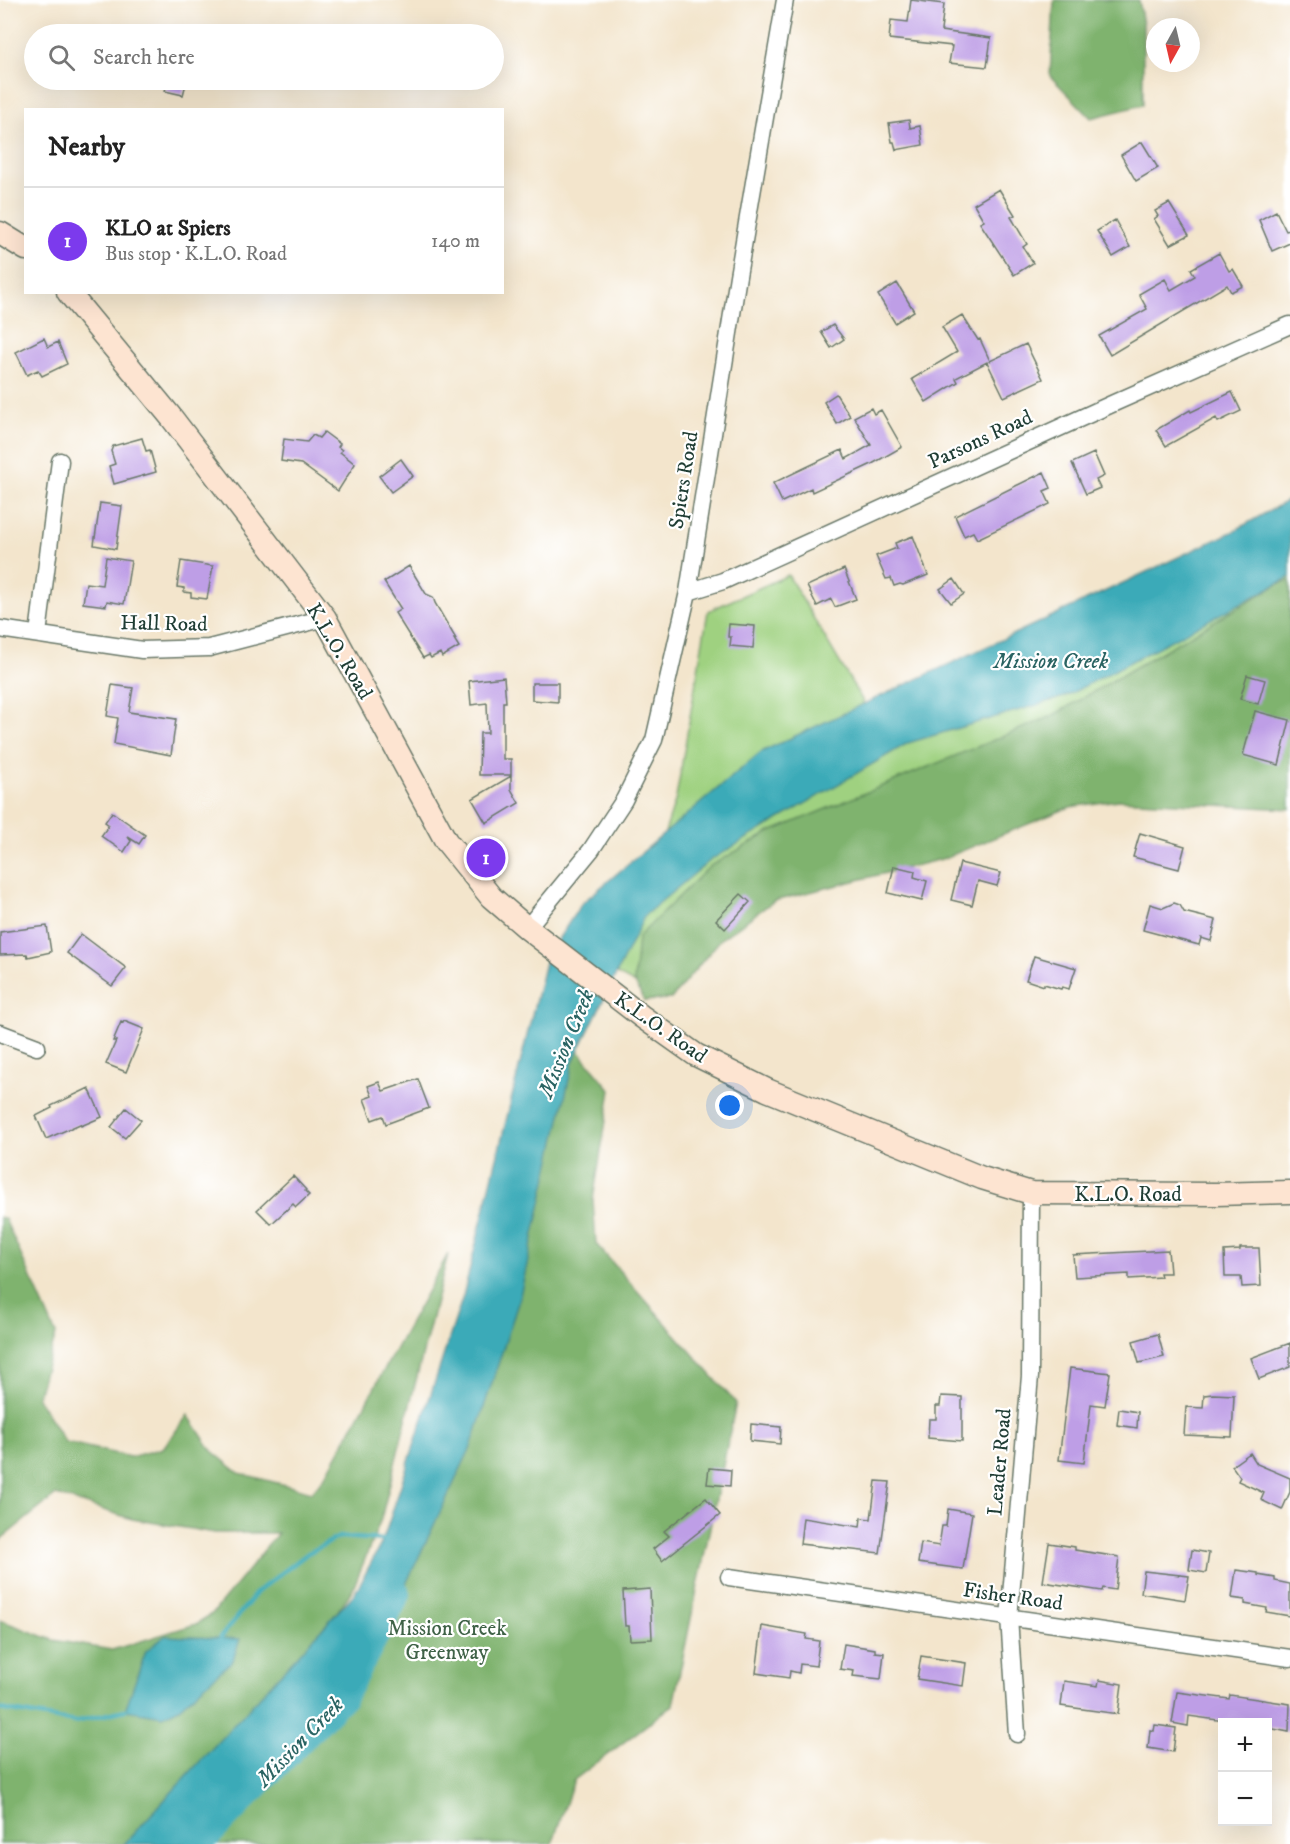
<!DOCTYPE html>
<meta charset="utf-8">
<style>
body{margin:0;font-family:"IM FELL DW Pica",serif;background:#f2f2f2;color:#222}
.controls{position:absolute;right:18px;bottom:18px;display:grid;overflow:hidden;border-radius:0px;box-shadow:0 6px 24px #0002}
.controls button{width:54px;height:54px;display:grid;place-items:center;padding:0;border:0;border-bottom:2px solid #e0e0e0;background:#fff;color:#222;font:30px sans-serif}
.compass{position:absolute;left:1146px;top:18px;width:54px;height:54px;border-radius:50%;background:#fff;box-shadow:0 6px 24px #0002;rotate:188deg}
.you{position:absolute;left:730px;top:1106px;width:21px;height:21px;margin:-15px;border:4px solid #fff;border-radius:50%;background:#1a73e8;box-shadow:0 0 0 9px #1a73e833}
.badge{display:grid;place-items:center;width:39px;height:39px;border-radius:50%;background:#7c3aed;color:#fff;font-size:20px;font-weight:700}
.pin{position:absolute;translate:-50% -50%;border:3px solid #fff;box-shadow:0 2px 6px #0006}
.list{margin:0;padding:0;list-style:none}
h2{display:flex;justify-content:space-between;align-items:center;height:78px;margin:0;padding:0 24px;font-size:26px}
h2 small{font-size:20px;font-weight:400;color:#767676}
.list li{display:grid;grid-template-columns:39px 1fr auto;gap:18px;align-items:center;box-sizing:border-box;height:108px;padding:0 24px;border-top:2px solid #e0e0e0}
.list b{display:block;font-size:22px;white-space:nowrap}
.list p{margin:0;font-size:20px;white-space:nowrap;color:#767676}
.list em{font-size:20px;font-style:normal;color:#767676}
.icon{flex:none;width:33px;height:33px;fill:none;stroke:currentColor;stroke-width:2;stroke-linecap:round;stroke-linejoin:round}
.map{position:relative;flex:none;width:1290px;height:1844px;overflow:hidden}
.search{position:absolute;background:#fff;box-shadow:0 6px 24px #0002;left:24px;top:24px;width:480px;height:66px;display:flex;align-items:center;gap:15px;box-sizing:border-box;padding:0 21px;border-radius:33px;color:#767676;font-size:22px}
.panel{position:absolute;background:#fff;box-shadow:0 6px 24px #0002;left:24px;top:108px;width:480px;height:186px;border-radius:0px}
.map>svg:first-child{display:block}
.green{fill:#9fd180;stroke:#5f875a;stroke-width:1.5}
.forest{fill:#7fb36e;stroke:#4f7851;stroke-width:1.5}
.water{fill:#3baab8;stroke:#2d7476;stroke-width:1.5}
.lines{fill:none;stroke-linecap:round;stroke-linejoin:round}
.stream{stroke:#3baab8;stroke-width:4.5}
.river{stroke:#3baab8;stroke-width:28}
.building{fill:#be9ee6}
.minor-casing{stroke:#697869;stroke-width:19}
.secondary-casing{stroke:#697869;stroke-width:25}
.minor{stroke:#fff;stroke-width:16}
.secondary{stroke:#fde4d1;stroke-width:22}
.labels{text-anchor:middle;stroke-width:4.5;stroke-linejoin:round;paint-order:stroke}
.street-label{font-size:21px;fill:#1f3d34;stroke:#fff}
.park-label{font-size:21px;fill:#3f6247;stroke:#fff}
.water-label{font-size:22px;font-style:italic;fill:#296362;stroke:#fff}
</style>
<div class="map">
<svg width="1290" height="1844" viewBox="0 0 1290 1844">
<rect width="100%" height="100%" fill="#fff"/>
<filter id="ink" filterUnits="userSpaceOnUse"><feTurbulence type="fractalNoise" baseFrequency=".0167" numOctaves="2"/><feDisplacementMap in="SourceGraphic" scale="12" xChannelSelector="R" yChannelSelector="G"/><feConvolveMatrix kernelMatrix="1 2 1 2 8 2 1 2 1" color-interpolation-filters="sRGB"/></filter>
<filter id="wash" filterUnits="userSpaceOnUse"><feTurbulence type="fractalNoise" baseFrequency=".008" numOctaves="4" result="noise"/><feDisplacementMap in="SourceGraphic" scale="24" xChannelSelector="R" yChannelSelector="G"/><feGaussianBlur stdDeviation="1.35" result="paint"/><feColorMatrix in="noise" values="0 0 0 0 0 0 0 0 0 0 0 0 0 0 0 0 0 1.4 0 .05"/><feComposite in="paint" operator="in"/></filter>
<g filter="url(#wash)">
<rect width="100%" height="100%" fill="#f3e5cc"/>
<path class="green" d="M1290,517V642L761,889L656,995L583,956L664,835L676,798L708,611L788,575L881,732Z"/>
<path class="forest" d="M1054,0H1139L1143,25V105L1091,118L1050,76Z
M1290,580V809L1118,800L1070,807L942,859L774,901L721,939L671,999L644,1001L634,981L638,937L710,866L770,832L1052,716L1278,584Z
M557,1025L611,1090L593,1200L596,1244L736,1403L673,1705L574,1780L552,1844H206L273,1772L366,1631Z
M0,1217L5,1219L56,1334L37,1398L65,1442L130,1457L163,1448L188,1415L212,1451L239,1473L312,1492L326,1475L448,1254L381,1519L353,1589L309,1653L133,1844H0V1620L53,1640L112,1650L196,1624L213,1613L278,1533H215L132,1519L56,1495L0,1540Z"/>
<path class="water" d="M1290,499V577L1064,697L908,743L712,859L645,915L573,1062L519,1300L471,1447L395,1607L287,1749L191,1844H124L355,1593L383,1540L463,1296L546,958L581,904L761,752L1234,531Z
M165,1636L240,1639L233,1660L179,1708L163,1716L125,1710L146,1651Z"/>
<g class="lines">
<path class="stream" d="M221,1637L257,1592L308,1553L339,1537L383,1540
M0,1709L75,1722L125,1710"/>
<path class="river" d="M199,1844L343,1696L397,1594"/>
</g>
<g id="blocks">
<path class="building" d="M911,0L944,4L941,31L991,38L987,67L949,63L952,46L889,39L891,20L908,22Z
M168,80H187L183,95L165,91Z
M909,120L910,128L920,126L923,145L896,150L894,142H892L889,123Z
M1142,142L1158,168L1136,181L1121,155Z
M999,189L1015,215L1011,217L1027,244L1023,247L1033,263L1014,275L980,223L984,221L974,204Z
M1169,203L1189,235L1170,245L1154,219L1158,216L1155,211Z
M1276,211L1286,231L1290,230V243L1272,251L1259,220Z
M1115,220L1130,247L1113,257L1097,231Z
M1219,253L1229,271L1233,269L1243,286L1231,292L1227,285L1110,355L1099,336L1147,309L1139,294L1165,279L1171,290L1195,276L1191,269Z
M897,283L914,311L895,323L878,295Z
M962,315L978,340L980,339L990,361L1026,344L1043,379L1004,397L987,362L956,378L958,382L926,402L912,379L957,352L942,327Z
M833,325L844,339L831,348L821,332Z
M44,338L48,347L58,342L67,364L42,376L38,370L27,375L16,352Z
M1232,392L1241,411L1218,422L1216,418L1166,446L1156,430L1190,410L1191,412Z
M836,394L850,416L837,424L824,402Z
M871,408L874,414L881,410L902,447L872,464L812,492L811,488L782,502L773,483L842,450L846,459L871,445L854,417Z
M324,432L340,444L338,447L342,450L340,452L355,464L338,491L301,464L281,461L284,439L307,442L313,435L319,438Z
M142,438L146,451L150,450L156,472L114,484L109,466L115,464L111,451L113,446Z
M1094,453L1104,476L1096,480L1100,488L1086,494L1072,463Z
M401,459L413,476L391,492L379,476Z
M1044,472L1051,488L1044,491L1050,504L977,539L973,532L964,536L955,516Z
M100,503L122,506L116,549L94,545Z
M913,536L928,575L903,585L900,584L894,586L891,578L886,579L876,556L897,548L895,543Z
M106,557L131,561L124,604L107,601L106,606L83,603L86,583L102,585Z
M181,561L213,566L207,599L191,597V593L184,592V588L177,587Z
M409,566L426,594L433,597L435,603L456,639H454L459,647L442,657L440,653L431,658L429,655L423,658L395,613L401,609L384,582Z
M844,569L856,599L835,607L831,599L817,606L807,586Z
M954,579L964,594L951,603L940,589Z
M729,624L755,626L753,648L730,646L731,637H728Z
M1247,675L1265,680L1258,704L1240,699Z
M504,677L506,702H503V759H511V775H479L480,733H488L487,703L471,705L469,681Z
M532,683H558V702L532,700Z
M112,685L133,688L129,712L176,719L171,755L114,744L118,718L107,716Z
M1255,711L1290,720L1279,765L1243,755Z
M511,776V789L519,803L486,823L472,799Z
M112,812L145,835L139,844L128,837L131,841L124,852L101,836L109,825L105,822Z
M1140,833L1185,846L1179,869L1133,857Z
M960,863L1001,873L997,886L978,881L972,905L951,900Z
M894,866L915,871L914,877L927,881L922,901L888,893Z
M741,894L750,902L725,929L716,920Z
M1174,903L1180,905L1184,912L1216,920L1211,941L1201,938L1199,945L1143,930L1150,904L1163,908Z
M47,926L51,952L28,957L27,954L0,955V932Z
M81,934L126,968L112,986L67,953Z
M1034,956L1076,968L1069,989L1062,987L1061,989L1044,984V986L1026,980Z
M124,1021L144,1029L126,1072L106,1064L116,1041H113L121,1022L123,1023Z
M418,1079L429,1108L386,1124L383,1116L372,1120L364,1099L372,1096L368,1086L379,1082L383,1091Z
M89,1088L102,1117L81,1126L80,1124L46,1139L36,1116L52,1108L51,1106Z
M126,1108L141,1120L125,1138L111,1127Z
M293,1176L306,1190L305,1191L309,1195L296,1207L293,1204L271,1224L257,1210Z
M1240,1248H1259L1261,1286L1242,1287L1241,1277H1225L1224,1251L1240,1250Z
M1168,1250L1170,1273H1160L1161,1277L1129,1279V1274L1075,1277L1073,1255Z
M1158,1334L1164,1357L1139,1363L1133,1341Z
M1290,1343V1367L1259,1379L1251,1358Z
M1070,1368L1110,1373L1105,1406L1091,1404L1084,1463L1059,1460Z
M1213,1394L1234,1395L1232,1437L1184,1435L1186,1407L1203,1408L1204,1395Z
M941,1396L962,1397V1441L928,1438L929,1419H936V1406H940Z
M1119,1409L1138,1412L1137,1428L1117,1425Z
M751,1424L781,1427L780,1444L750,1441Z
M1250,1453L1257,1464L1290,1478V1492L1282,1510L1261,1500L1264,1493L1238,1481L1240,1477L1232,1466Z
M709,1468L731,1470L730,1486L707,1484Z
M876,1481L890,1482L880,1553L800,1544L803,1518L860,1527L861,1518L871,1519Z
M706,1498L720,1515L662,1561L653,1549L669,1536L664,1531Z
M948,1509L972,1513L963,1569L918,1563L921,1543L939,1546L942,1526H946Z
M1049,1543L1075,1547V1550L1119,1557L1115,1590L1103,1588L1102,1591L1043,1582Z
M1192,1550L1209,1553L1206,1573L1189,1570Z
M1236,1570L1258,1573V1575L1275,1578V1581L1290,1584V1616L1266,1612L1267,1608L1245,1604V1600L1232,1598Z
M1144,1571L1189,1576L1185,1600L1141,1593Z
M650,1589L652,1639L630,1640L629,1626H625L623,1591Z
M762,1626L807,1634L806,1639L819,1641L816,1666L800,1664L799,1673L790,1671L789,1678L756,1673Z
M844,1644L875,1649V1652L884,1653L881,1679L853,1676L854,1671L840,1669Z
M921,1656L966,1663L963,1686L917,1679Z
M1099,1680L1122,1684L1118,1714L1061,1706L1064,1681L1098,1686Z
M1177,1692L1229,1699L1230,1695L1290,1704L1289,1732L1268,1728V1722H1232L1189,1716L1188,1726L1172,1723Z
M1155,1725L1176,1728L1173,1752L1148,1748L1150,1730L1154,1731Z"/>
</g>
</g>
<g filter="url(#ink)">
<use href="#blocks" fill-opacity="0" stroke="#697869" stroke-width="1.5"/>
<g class="lines">
<defs>
<path id="minor" d="M688,592L723,581L1114,403L1290,325
M0,629L142,650L209,648L325,618
M38,634L60,461
M527,928L591,850L624,800L654,740L688,592L738,276L785,0
M0,1033L37,1047
M729,1577L1290,1658
M1017,1734L1009,1618L1030,1376L1031,1193"/>
<path id="secondary" d="M0,233L26,249
M68,292L171,417L325,618L446,841L491,897L527,928L641,1016L696,1055L767,1090L982,1178L1031,1193L1216,1194L1290,1192"/>
</defs>
<use href="#minor" class="minor-casing"/>
<use href="#secondary" class="secondary-casing"/>
<use href="#minor" class="minor"/>
<use href="#secondary" class="secondary"/>
</g>
</g>
<g class="labels">
<g class="street-label">
<text transform="translate(980 439) rotate(-25)" y="7">Parsons Road</text>
<text transform="translate(683 480) rotate(-81)" y="7">Spiers Road</text>
<text transform="translate(164 623) rotate(1)" y="7">Hall Road</text>
<text transform="translate(340 651) rotate(59)" y="7">K.L.O. Road</text>
<text transform="translate(661 1027) rotate(35)" y="7">K.L.O. Road</text>
<text x="1128" y="1201">K.L.O. Road</text>
<text transform="translate(999 1462) rotate(-85)" y="7">Leader Road</text>
<text transform="translate(1013 1596) rotate(8)" y="7">Fisher Road</text>
</g>
<g class="park-label">
<text x="447" y="1635">Mission Creek<tspan x="447" dy="24">Greenway</tspan></text>
</g>
<g class="water-label">
<text x="1051" y="668">Mission Creek</text>
<text transform="translate(565 1043) rotate(-68)" y="8">Mission Creek</text>
<text transform="translate(299 1741) rotate(-46)" y="8">Mission Creek</text>
</g>
</g>
</svg>
<div class="controls">
<button>+</button>
<button>−</button>
</div>
<svg class="compass" viewBox="-18 -18 36 36"><path d="M0-13l5 13h-10z" fill="#e53935"/><path d="M0 13l5-13h-10z" fill="#767676"/></svg>
<div class="you"></div>
<div class="pin badge" style="left:486px;top:858px">1</div>
<div class="search"><svg class="icon" aria-label="search" viewBox="0 0 24 24"><circle cx="10" cy="10" r="6"/><path d="M15 15l6 6"/></svg>Search here</div>
<section class="panel">
<h2>Nearby<small></small></h2>
<ul class="list">
<li><span class="badge">1</span><div><b>KLO at Spiers</b><p>Bus stop · K.L.O. Road</p></div><em>140 m</em></li>
</ul>
</section>
</div>
